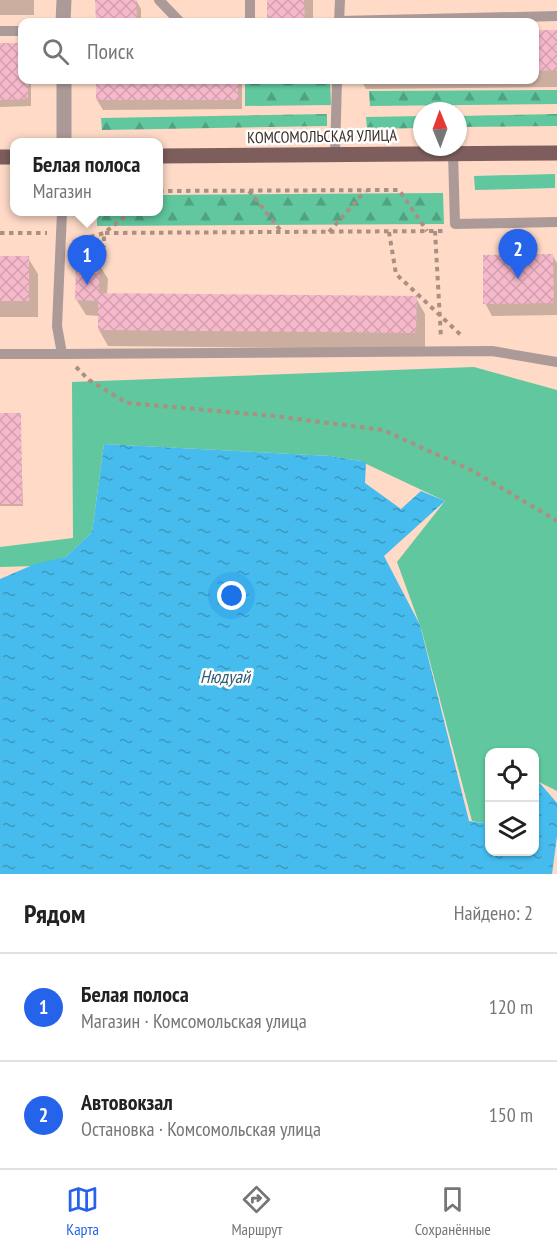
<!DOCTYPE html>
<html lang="ru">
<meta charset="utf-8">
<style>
body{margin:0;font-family:"PT Sans Narrow",sans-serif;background:#f2f2f2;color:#222}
.controls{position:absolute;right:18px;bottom:18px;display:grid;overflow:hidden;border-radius:12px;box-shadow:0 2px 4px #0004}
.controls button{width:54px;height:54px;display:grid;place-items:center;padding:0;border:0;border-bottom:2px solid #e0e0e0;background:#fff;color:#222;font:30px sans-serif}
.compass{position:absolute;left:413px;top:102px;width:54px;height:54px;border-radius:50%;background:#fff;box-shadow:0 2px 4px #0004;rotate:359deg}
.you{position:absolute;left:232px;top:596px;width:21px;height:21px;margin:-15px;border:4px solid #fff;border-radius:50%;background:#1a73e8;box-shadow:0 0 0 9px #1a73e833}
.badge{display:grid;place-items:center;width:39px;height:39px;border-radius:50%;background:#2563eb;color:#fff;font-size:20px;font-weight:700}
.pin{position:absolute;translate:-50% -50px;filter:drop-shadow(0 2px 3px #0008)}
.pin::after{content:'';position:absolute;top:32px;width:21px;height:18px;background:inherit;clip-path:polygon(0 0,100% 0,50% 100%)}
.popup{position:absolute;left:10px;top:138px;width:153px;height:78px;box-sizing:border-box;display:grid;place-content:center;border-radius:12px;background:#fff;filter:drop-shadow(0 2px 4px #0005);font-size:20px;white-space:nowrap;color:#767676}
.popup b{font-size:22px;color:#222}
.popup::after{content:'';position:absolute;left:50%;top:100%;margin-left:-12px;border:12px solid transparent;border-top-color:#fff}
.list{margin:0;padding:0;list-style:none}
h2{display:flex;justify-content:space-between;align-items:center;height:78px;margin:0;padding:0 24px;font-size:26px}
h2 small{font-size:20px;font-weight:400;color:#767676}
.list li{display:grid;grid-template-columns:39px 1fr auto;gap:18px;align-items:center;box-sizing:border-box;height:108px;padding:0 24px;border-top:2px solid #e0e0e0}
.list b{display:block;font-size:22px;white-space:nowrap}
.list p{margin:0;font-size:20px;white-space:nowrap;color:#767676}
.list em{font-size:20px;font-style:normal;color:#767676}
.icon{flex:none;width:33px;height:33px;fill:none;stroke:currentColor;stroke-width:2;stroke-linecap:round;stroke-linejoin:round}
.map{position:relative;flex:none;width:557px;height:874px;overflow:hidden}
.search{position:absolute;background:#fff;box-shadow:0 2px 4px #0004;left:18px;right:18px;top:18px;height:66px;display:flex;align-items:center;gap:15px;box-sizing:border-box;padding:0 21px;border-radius:12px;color:#767676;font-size:22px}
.sheet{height:294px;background:#fff}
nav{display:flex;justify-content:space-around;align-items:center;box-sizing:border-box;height:84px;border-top:2px solid #e0e0e0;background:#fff;font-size:16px;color:#767676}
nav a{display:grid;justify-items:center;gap:3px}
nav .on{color:#2563eb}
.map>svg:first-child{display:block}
.green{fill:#60c79e}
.forest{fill:url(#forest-firs)}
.water{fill:url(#water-ripples)}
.shadow{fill:#0003}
.building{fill:url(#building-cross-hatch)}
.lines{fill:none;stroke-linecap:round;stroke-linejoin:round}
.path{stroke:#aa9082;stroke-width:4;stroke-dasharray:4.5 4.5;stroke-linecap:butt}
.service{stroke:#ac9a98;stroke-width:10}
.tertiary{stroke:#ac9a98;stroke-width:15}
.primary{stroke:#7d5e5c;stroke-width:15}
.labels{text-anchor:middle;stroke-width:5;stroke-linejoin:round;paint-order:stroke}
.street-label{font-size:16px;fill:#3b2e26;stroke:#fff}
.water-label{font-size:18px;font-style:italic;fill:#2f5f74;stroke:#fff}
</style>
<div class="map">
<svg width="557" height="874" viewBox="0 0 557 874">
<defs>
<pattern id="forest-firs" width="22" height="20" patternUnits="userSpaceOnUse" patternTransform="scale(1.5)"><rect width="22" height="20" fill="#60c79e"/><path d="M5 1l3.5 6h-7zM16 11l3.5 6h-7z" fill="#50a281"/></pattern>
<pattern id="water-ripples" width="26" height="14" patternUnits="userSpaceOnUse" patternTransform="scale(1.5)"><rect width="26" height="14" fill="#45bced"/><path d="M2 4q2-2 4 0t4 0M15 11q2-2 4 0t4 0" fill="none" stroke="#3b99c0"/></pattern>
<pattern id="building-cross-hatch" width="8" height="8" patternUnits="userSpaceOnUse" patternTransform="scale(1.5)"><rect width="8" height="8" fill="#f6b9cc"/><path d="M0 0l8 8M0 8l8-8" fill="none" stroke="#d49faf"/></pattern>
</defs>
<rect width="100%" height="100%" fill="#fedac7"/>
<path class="green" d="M555,174V188L475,190L474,176Z
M474,367L557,390V791L539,782L535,787L534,752H490L489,824L472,821L421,628L397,562L445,501L360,461L331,456L104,444L92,532L66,557L34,566L0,567V547L73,538L72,382Z"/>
<path class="forest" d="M245,80H330L331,105L245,106Z
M557,90V104L370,106L369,91Z
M327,114V126L102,130L101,118Z
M557,114V126L458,127V116Z
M422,116V128L367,129L366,117Z
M443,193L444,224L97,226V212H159V195Z"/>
<path class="water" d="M104,444L331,456L366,462L365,483L401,509L421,491L445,501L384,556L420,625L469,821L489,824L490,852H534V785L538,781L557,803V836L552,874H0V579L35,564L66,557L92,532Z"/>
<path class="shadow" d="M0,0H34V15H0Z
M97,0H136L141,9V22H97Z
M268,0H313V22H268Z
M534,31H557V87L366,89L361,80H534Z
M0,45H22V80H31V106L0,107Z
M97,80H242V109L103,110L97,100Z
M553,256L557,263V315L492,316L485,303Z
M0,258H28L38,274V317H0Z
M99,264L108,279L107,295L416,298L425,314V349L108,346L99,330V316L86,315L76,299Z
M20,414L23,506H0V415Z"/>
<path class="building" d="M95,0H136L137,22H96Z
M267,0H304L305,22H267Z
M534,30H557V70L534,71Z
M0,43H22V80H28V99L0,100Z
M96,80H238V100H96Z
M553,254L554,303L483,304V255Z
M0,256H29V301H0Z
M76,261L100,262L98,301L75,300Z
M98,293L417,296L416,333L98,330Z
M0,413H21L22,504H0Z"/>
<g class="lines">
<path class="path" d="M159,191L399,190L427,231
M249,191L281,231
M435,231L441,338
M329,232L365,191
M389,232L396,274L463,337
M0,233H47
M73,242L104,233L131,212
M73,245L104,246V233L443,231
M76,367L89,380L127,403L274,416L383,430L473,471L557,521"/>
<path class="service" d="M159,0L180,22
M250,0V22
M340,21L557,16
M339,22L340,0
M0,31H22
M453,153L455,224L557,222
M335,154L337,80
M62,212L57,326L62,354L492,351L557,362
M0,354H62"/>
<path class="tertiary" d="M63,22L64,0
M64,80V142"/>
<path class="primary" d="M159,156L557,153
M0,157H15"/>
</g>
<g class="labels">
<g class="street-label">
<text transform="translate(322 136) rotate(-1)" y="6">КОМСОМОЛЬСКАЯ УЛИЦА</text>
</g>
<g class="water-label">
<text x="225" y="683">Нюдуай</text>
</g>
</g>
</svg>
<div class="controls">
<button><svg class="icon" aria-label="locate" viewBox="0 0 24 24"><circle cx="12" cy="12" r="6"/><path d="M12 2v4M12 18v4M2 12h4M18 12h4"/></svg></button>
<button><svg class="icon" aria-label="layers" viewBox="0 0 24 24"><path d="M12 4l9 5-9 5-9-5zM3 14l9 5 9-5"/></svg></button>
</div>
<svg class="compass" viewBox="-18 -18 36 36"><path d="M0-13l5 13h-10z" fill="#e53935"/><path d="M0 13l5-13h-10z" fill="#767676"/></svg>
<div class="you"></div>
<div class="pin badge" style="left:87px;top:285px">1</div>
<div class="popup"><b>Белая полоса</b>Магазин</div>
<div class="pin badge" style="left:518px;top:279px">2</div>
<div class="search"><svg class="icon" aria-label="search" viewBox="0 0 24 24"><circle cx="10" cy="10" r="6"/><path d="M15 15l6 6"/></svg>Поиск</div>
</div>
<section class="sheet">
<h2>Рядом<small>Найдено: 2</small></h2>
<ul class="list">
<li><span class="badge">1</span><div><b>Белая полоса</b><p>Магазин · Комсомольская улица</p></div><em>120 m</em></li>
<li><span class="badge">2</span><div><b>Автовокзал</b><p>Остановка · Комсомольская улица</p></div><em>150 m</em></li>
</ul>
</section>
<nav>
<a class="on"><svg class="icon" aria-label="map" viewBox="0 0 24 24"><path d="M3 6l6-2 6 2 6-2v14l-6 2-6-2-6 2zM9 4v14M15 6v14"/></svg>Карта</a>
<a><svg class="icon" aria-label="directions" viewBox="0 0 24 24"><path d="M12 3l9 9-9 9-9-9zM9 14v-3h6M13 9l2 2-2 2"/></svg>Маршрут</a>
<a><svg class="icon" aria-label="saved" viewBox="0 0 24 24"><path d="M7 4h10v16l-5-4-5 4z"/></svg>Сохранённые</a>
</nav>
